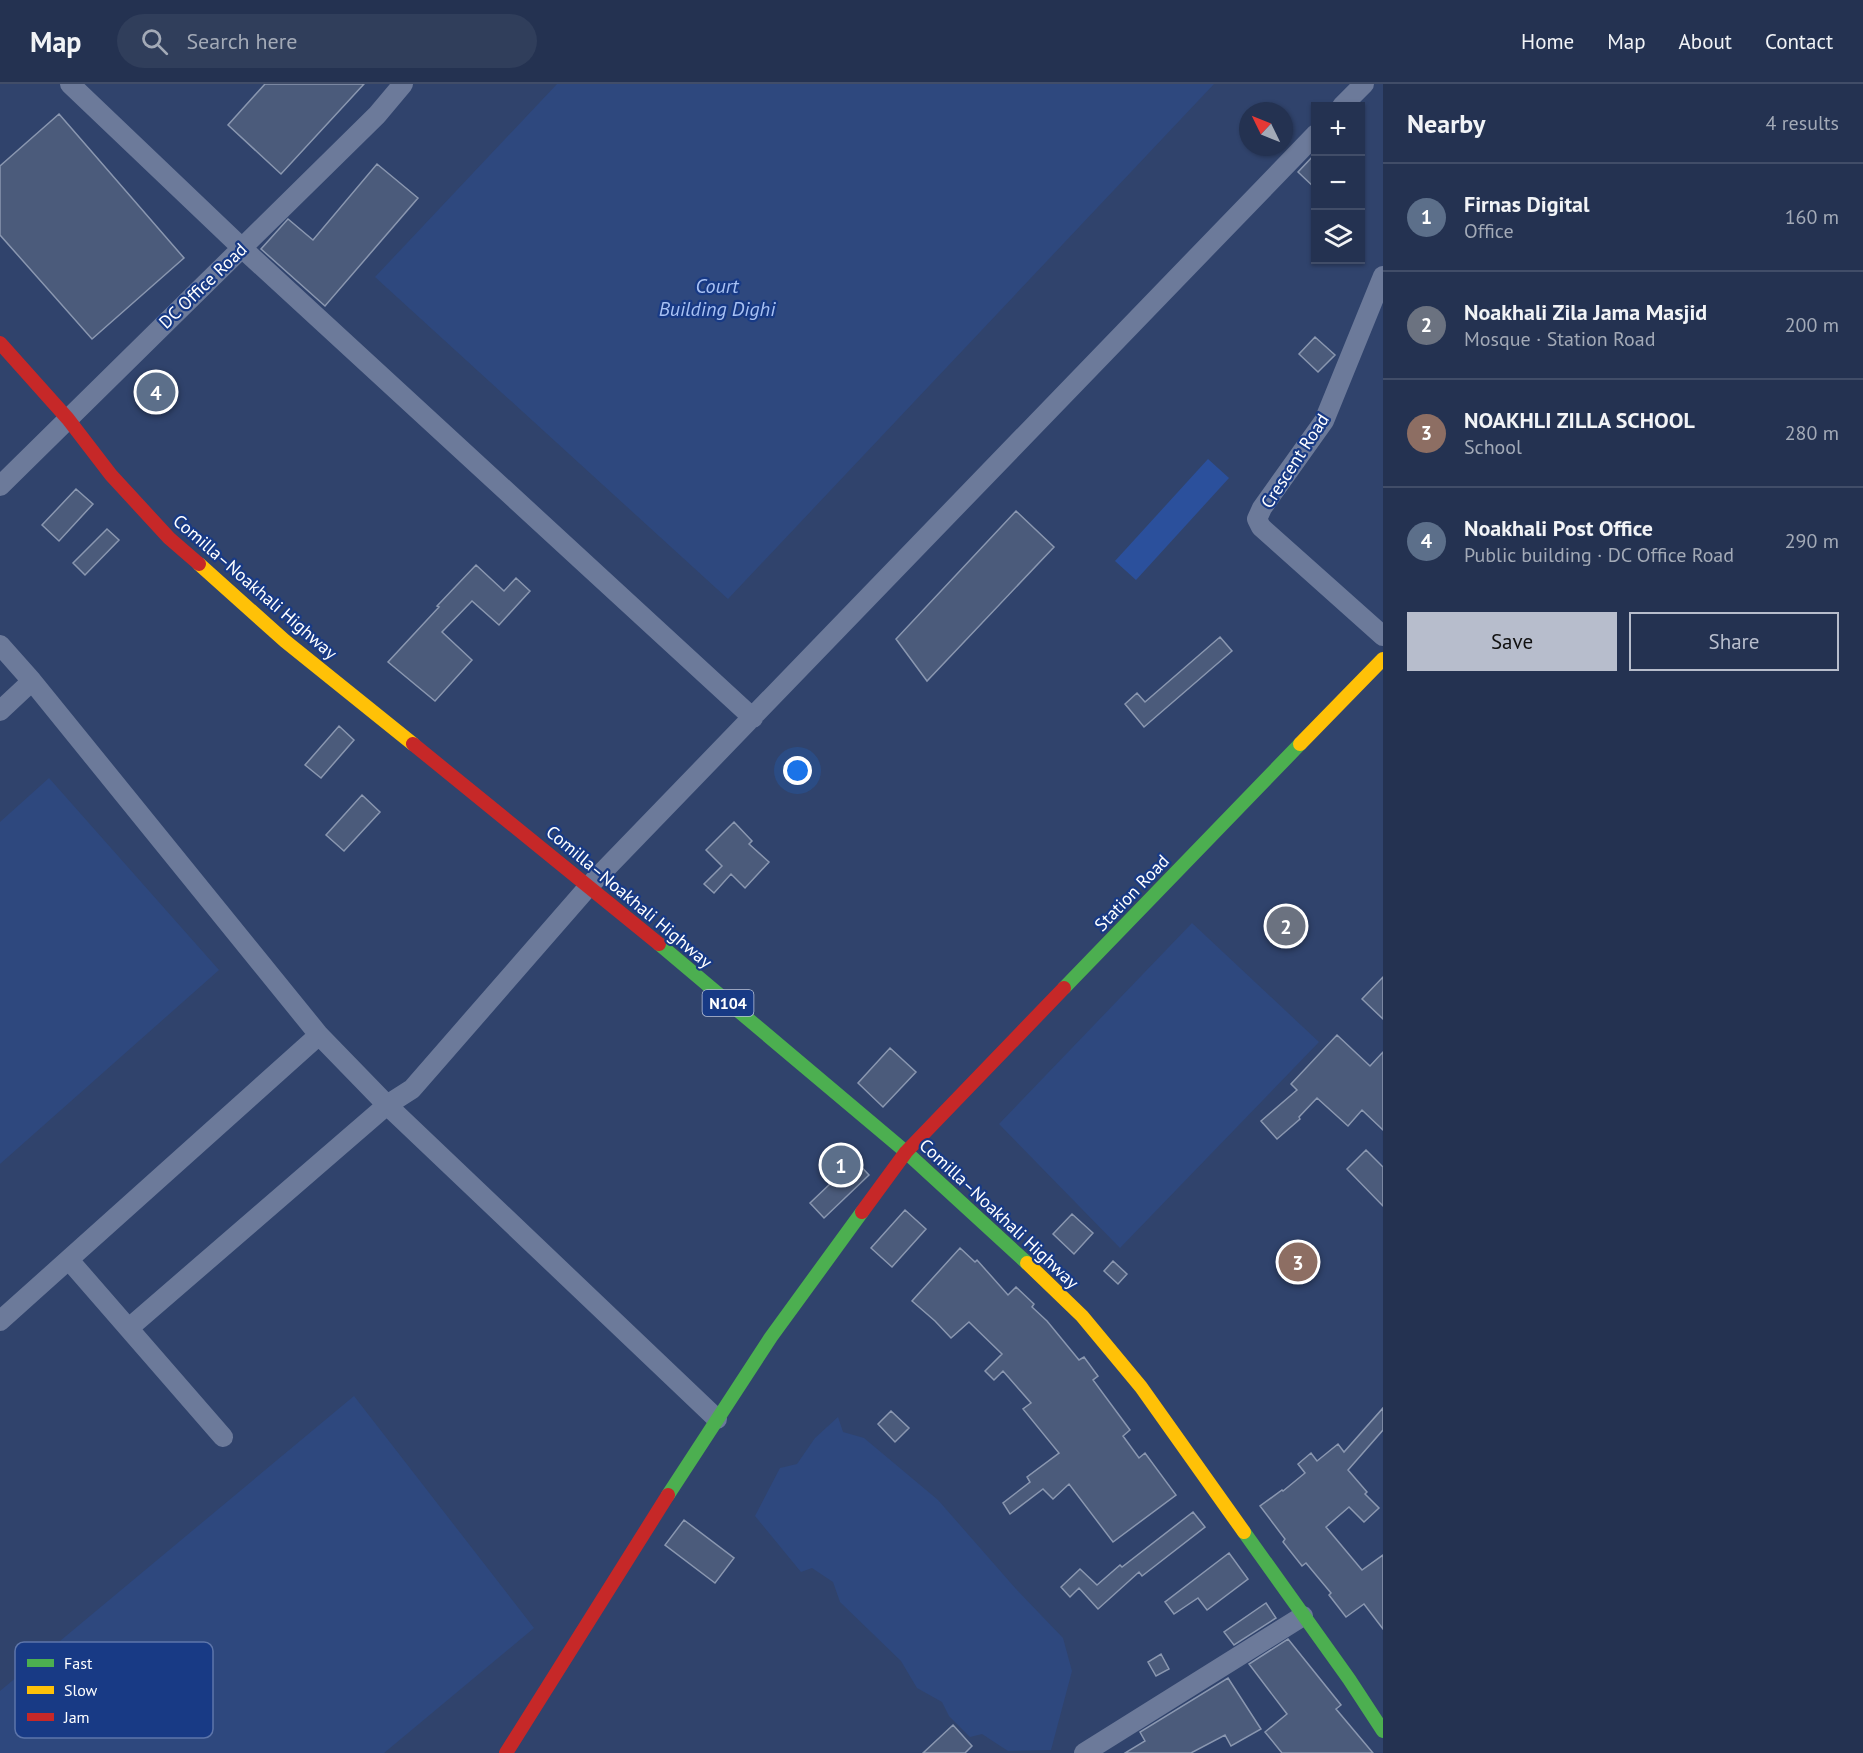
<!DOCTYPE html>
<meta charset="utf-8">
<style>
body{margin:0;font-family:"PT Sans",sans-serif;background:#303e5b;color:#f1f3f6}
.controls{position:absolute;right:18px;top:18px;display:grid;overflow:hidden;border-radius:0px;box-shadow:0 2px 4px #0004}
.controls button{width:54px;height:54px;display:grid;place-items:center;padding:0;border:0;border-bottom:2px solid #414d68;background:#243251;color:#f1f3f6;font:30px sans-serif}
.compass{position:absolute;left:1239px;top:18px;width:54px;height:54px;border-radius:50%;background:#243251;box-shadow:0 2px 4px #0004;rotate:313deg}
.you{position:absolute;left:798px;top:687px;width:21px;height:21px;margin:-15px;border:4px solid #fff;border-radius:50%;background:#1a73e8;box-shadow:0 0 0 9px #1a73e833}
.badge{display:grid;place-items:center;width:39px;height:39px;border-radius:50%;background:#b7bdcc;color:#fff;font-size:20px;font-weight:700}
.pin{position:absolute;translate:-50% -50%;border:3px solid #fff;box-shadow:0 2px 6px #0006}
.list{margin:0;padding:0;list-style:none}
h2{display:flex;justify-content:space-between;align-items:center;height:78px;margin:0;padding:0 24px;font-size:26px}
h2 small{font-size:20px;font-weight:400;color:#a3aab7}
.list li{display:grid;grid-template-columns:39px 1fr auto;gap:18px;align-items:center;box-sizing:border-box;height:108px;padding:0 24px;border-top:2px solid #414d68}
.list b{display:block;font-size:22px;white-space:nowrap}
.list p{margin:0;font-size:20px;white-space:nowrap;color:#a3aab7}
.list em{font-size:20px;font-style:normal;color:#a3aab7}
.actions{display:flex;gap:12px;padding:18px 24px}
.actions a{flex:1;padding:14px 0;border:2px solid #b7bdcc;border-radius:0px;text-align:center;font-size:21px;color:#b7bdcc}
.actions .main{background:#b7bdcc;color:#111}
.icon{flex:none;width:33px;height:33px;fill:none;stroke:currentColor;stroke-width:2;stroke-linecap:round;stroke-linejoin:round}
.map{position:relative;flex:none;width:1383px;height:1669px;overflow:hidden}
header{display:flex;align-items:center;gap:36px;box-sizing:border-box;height:84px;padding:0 30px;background:#243251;border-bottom:2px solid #414d68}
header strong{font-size:28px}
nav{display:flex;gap:33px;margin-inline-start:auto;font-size:21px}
.search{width:420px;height:54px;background:#303e5b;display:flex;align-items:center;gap:15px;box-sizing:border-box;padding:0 21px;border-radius:33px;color:#a3aab7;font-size:22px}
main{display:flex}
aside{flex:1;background:#243251}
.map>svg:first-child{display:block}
.green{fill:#2b509c}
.water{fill:#2e487e}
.building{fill:#4b5b7b;stroke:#8a97b0;stroke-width:1.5}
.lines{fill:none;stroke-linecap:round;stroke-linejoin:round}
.street{stroke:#6c7a9a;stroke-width:20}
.fast{stroke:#4caf50;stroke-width:14}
.slow{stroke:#ffc107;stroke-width:14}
.jam{stroke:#c62828;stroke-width:14}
.labels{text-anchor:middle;stroke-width:4.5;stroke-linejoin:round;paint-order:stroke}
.shield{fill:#183a85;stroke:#bac4da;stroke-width:1.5}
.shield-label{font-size:16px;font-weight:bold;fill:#fff}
.street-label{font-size:18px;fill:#fff;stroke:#183a85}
.water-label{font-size:20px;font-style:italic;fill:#a9c2f4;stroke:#183a85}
.key{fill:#183a85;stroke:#5d75aa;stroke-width:1.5}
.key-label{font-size:16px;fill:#fff}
</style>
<header>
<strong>Map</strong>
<div class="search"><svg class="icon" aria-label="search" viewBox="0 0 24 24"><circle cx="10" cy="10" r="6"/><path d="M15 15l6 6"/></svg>Search here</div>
<nav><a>Home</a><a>Map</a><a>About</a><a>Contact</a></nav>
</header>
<main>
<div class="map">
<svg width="1383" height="1669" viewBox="0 0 1383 1669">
<rect width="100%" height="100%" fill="#30436c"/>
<path class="green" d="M1208,375L1229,394L1136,496L1115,477Z"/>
<path class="water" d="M557,0H1214L728,515L375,193Z
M49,694L219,886L0,1080V738Z
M1192,839L1319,958L1120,1164L999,1040Z
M354,1312L534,1544L384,1669H0V1607Z
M838,1333L843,1348L864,1354L938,1416L1016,1505L1063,1554L1072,1587L1051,1666L1008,1667L982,1650L970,1653L949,1632L942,1618L917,1604L901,1577L840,1518L833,1498L812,1484L801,1488L755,1432L780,1384L797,1380L815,1354Z"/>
<path class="building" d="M265,0H364L281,90L228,41Z
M59,30L184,174L92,255L0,151V82Z
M1316,69V105L1298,88Z
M377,80L418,114L325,222L261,165L288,135L313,156Z
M1315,253L1335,271L1318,288L1299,270Z
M76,405L93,420L59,457L42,441Z
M1016,427L1054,463L927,597L896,555Z
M107,445L119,456L85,491L73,479Z
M476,481L504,507L516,494L530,507L499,541L472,517L442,548L472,576L435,617L388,578L439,523L437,522Z
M1220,553L1232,567L1144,643L1125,620L1137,609L1145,618Z
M339,642L354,656L321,694L305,681Z
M362,711L380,728L344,767L326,751Z
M734,738L752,757L749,760L769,778L745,804L731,790L714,809L704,800L722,782L706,766Z
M1383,893V935L1362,915Z
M1337,951L1370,982L1383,968V1046L1362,1026L1348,1042L1317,1014L1299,1033L1300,1035L1277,1055L1261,1037L1297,1006L1291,1000Z
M890,964L916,988L883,1023L858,999Z
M1366,1066L1383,1083V1122L1347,1085Z
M855,1076L869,1091L824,1134L810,1119Z
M905,1126L926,1145L892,1183L871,1164Z
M1072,1130L1093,1149L1074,1170L1053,1150Z
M960,1164L975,1178L977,1176L1008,1211L1016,1203L1034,1220L1032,1223L1047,1237L1079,1276L1084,1273L1098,1292L1093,1296L1130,1346L1123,1352L1139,1374L1145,1369L1176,1411L1113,1458L1069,1400L1053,1415L1043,1405L1010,1430L1003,1419L1030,1398L1027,1393L1059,1369L1023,1325L1031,1319L1003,1287L994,1296L985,1287L1002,1270L969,1238L951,1254L935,1237L912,1217Z
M1113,1177L1127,1190L1118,1200L1104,1187Z
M1383,1324V1346L1348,1386L1367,1408L1365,1410L1379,1424L1364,1438L1349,1423L1326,1443L1362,1486L1383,1471V1545L1364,1520L1346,1533L1329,1511L1331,1509L1306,1479L1302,1482L1283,1458L1285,1455L1260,1422L1282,1406L1283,1407L1305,1389L1298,1380L1311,1369L1317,1377L1338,1360L1344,1368Z
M891,1327L909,1344L895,1358L878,1340Z
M1193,1428L1205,1443L1142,1492L1139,1488L1098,1525L1079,1504L1070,1513L1061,1503L1080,1485L1097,1501L1120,1481L1122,1483Z
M684,1436L734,1474L715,1499L665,1461Z
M1229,1469L1248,1495L1207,1526L1198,1514L1174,1530L1165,1518Z
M1266,1519L1276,1534L1234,1561L1224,1548Z
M1288,1555L1341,1621L1336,1625L1373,1669H1282L1265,1648L1287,1630L1249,1580Z
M1161,1570L1169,1585L1156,1592L1148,1578Z
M1228,1594L1261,1645L1231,1662L1225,1651L1191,1669H1125L1145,1657L1140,1648Z
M953,1641L972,1662L965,1669H923Z"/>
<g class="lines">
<path class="street" d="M70,0L242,164L753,634
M1342,22L1364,0
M1383,192L1324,337L1262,424L1257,435L1261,443L1383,552
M0,402L377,31L403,0
M0,561L32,597L319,951L387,1021L412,1005L589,802L1316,50
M0,627L32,597
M69,1176L223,1353
M0,1237L319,951
M129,1244L387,1021L717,1335
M1084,1669L1303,1532"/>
<path class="fast" d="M659,860L906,1068L1027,1179
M1064,904L1300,660
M668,1411L771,1253L862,1128
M1244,1448L1349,1595L1383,1647"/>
<path class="slow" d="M199,480L285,557L413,660
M1300,660L1383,575
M1027,1179L1082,1232L1141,1303L1244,1448"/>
<path class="jam" d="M0,259L68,335L111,391L169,454L199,480
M413,660L659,860
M862,1128L906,1068L1064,904
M506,1669L668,1411"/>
</g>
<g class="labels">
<rect class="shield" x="702.5" y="906" width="51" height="26" rx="4.5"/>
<g class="shield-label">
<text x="728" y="925">N104</text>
</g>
<g class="street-label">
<text transform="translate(203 202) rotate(-44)" y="6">DC Office Road</text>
<text transform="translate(1295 377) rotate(-57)" y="6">Crescent Road</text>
<text transform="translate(255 503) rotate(41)" y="6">Comilla–Noakhali Highway</text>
<text transform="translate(1132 809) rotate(-46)" y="6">Station Road</text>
<text transform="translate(629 813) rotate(40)" y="6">Comilla–Noakhali Highway</text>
<text transform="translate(999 1130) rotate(43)" y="6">Comilla–Noakhali Highway</text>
</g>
<g class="water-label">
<text x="717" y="209">Court<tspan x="717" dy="23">Building Dighi</tspan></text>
</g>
</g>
<rect x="15" y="1558" width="198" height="96" rx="9" class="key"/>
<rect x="27" y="1575" width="27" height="8" fill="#4caf50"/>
<rect x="27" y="1602" width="27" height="8" fill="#ffc107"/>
<rect x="27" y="1629" width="27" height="8" fill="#c62828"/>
<g class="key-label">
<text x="64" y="1585">Fast</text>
<text x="64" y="1612">Slow</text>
<text x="64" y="1639">Jam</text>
</g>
</svg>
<div class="controls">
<button>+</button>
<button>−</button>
<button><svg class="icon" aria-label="layers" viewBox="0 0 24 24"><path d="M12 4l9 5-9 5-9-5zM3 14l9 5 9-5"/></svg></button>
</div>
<svg class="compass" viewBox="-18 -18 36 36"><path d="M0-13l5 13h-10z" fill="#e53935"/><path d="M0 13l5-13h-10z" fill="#a3aab7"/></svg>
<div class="you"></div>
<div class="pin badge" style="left:841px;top:1081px;background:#5c6f8a">1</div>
<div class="pin badge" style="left:1286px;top:842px;background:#6b7280">2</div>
<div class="pin badge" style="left:1298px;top:1178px;background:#8d6e63">3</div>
<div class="pin badge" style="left:156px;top:308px;background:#5c6f8a">4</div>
</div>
<aside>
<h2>Nearby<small>4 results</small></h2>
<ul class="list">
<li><span class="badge" style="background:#5c6f8a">1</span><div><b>Firnas Digital</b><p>Office</p></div><em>160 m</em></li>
<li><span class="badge" style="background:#6b7280">2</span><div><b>Noakhali Zila Jama Masjid</b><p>Mosque · Station Road</p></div><em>200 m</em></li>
<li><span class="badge" style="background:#8d6e63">3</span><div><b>NOAKHLI ZILLA SCHOOL</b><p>School</p></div><em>280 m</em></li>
<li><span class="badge" style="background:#5c6f8a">4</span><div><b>Noakhali Post Office</b><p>Public building · DC Office Road</p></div><em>290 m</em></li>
</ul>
<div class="actions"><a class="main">Save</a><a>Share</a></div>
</aside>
</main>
